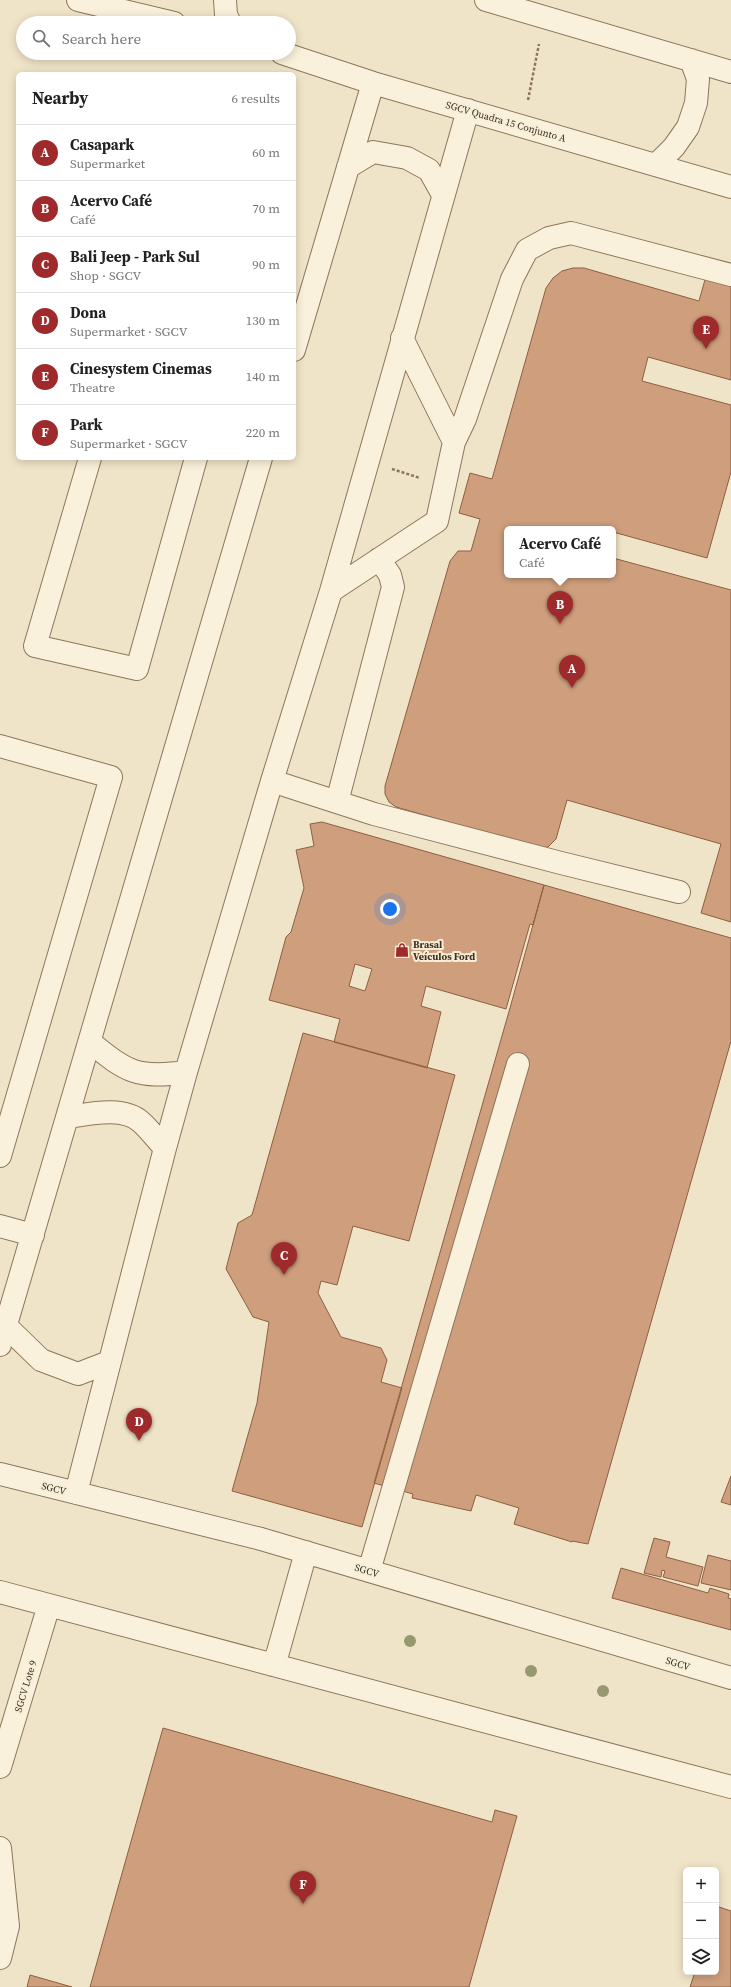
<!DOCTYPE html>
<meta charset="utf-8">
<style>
body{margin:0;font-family:"Source Serif 4",serif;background:#f2f2f2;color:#222}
.controls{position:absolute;right:12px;bottom:12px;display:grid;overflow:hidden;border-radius:6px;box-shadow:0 2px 10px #0003}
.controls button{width:36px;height:36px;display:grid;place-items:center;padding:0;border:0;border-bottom:1px solid #e0e0e0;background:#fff;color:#222;font:20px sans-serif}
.you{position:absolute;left:390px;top:909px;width:14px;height:14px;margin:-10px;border:3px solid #fff;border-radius:50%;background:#1a73e8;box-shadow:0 0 0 6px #1a73e833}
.badge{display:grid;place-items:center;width:26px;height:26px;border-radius:50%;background:#9e2a2b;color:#fff;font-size:13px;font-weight:700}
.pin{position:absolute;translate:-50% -33px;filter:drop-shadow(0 1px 2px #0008)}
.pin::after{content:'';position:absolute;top:21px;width:14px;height:12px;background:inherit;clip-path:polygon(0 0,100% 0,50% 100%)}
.popup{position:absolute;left:504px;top:526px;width:112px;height:52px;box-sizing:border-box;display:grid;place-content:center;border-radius:6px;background:#fff;filter:drop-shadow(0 1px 3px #0005);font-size:13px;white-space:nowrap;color:#767676}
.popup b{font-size:15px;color:#222}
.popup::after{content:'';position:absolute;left:50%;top:100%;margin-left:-8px;border:8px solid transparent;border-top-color:#fff}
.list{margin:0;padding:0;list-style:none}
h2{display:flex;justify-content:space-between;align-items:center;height:52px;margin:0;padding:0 16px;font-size:17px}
h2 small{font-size:13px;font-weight:400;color:#767676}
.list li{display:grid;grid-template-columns:26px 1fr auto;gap:12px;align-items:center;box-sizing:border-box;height:56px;padding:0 16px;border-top:1px solid #e0e0e0}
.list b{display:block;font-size:15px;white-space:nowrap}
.list p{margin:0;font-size:13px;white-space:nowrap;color:#767676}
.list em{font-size:13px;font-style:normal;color:#767676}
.icon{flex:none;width:22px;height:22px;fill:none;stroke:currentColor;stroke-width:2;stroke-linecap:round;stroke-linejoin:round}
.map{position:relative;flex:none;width:731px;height:1987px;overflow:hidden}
.search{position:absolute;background:#fff;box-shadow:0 2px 10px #0003;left:16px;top:16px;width:280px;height:44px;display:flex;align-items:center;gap:10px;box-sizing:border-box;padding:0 14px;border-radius:22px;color:#767676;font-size:15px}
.panel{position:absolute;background:#fff;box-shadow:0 2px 10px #0003;left:16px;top:72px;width:280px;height:388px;border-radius:6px}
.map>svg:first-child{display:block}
.building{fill:#cf9f7d;stroke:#8d5f41;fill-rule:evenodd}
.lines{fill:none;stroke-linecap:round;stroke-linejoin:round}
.minor-casing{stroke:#8d765c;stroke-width:24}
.path{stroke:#8d765c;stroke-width:2.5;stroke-dasharray:3 2;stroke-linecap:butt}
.minor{stroke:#faf1dc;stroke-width:22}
.tree{fill:#96986f}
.labels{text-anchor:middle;stroke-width:4;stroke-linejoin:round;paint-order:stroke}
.street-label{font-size:10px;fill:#3d2e20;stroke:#f7eed8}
.poi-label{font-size:10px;font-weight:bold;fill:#3d2e20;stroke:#f7eed8;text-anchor:start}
</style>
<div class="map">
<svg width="731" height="1987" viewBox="0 0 731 1987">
<rect width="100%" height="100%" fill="#f0e4c8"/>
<path class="building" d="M573,268H584L699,301L706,276L731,284V380L648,357L642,381L731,405V472L707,558L613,532V529H507V575H613V558L731,590V922L701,913L721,844L567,800L556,839L548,847L540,848L396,807L389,802L385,794V786L450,561L458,551H471L480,519L459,513L470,473L492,479L546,288L553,278L562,271Z
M322,822L544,885L533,925L530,924L506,1009L426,986L421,1006L441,1012L427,1068L334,1042L340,1019L269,1000L286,937L291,932L304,888L296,850L314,846L310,824ZM355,964L372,969L365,991L349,986Z
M544,885L731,938V1041L588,1544L572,1541V1542L514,1524L519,1508L476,1495L471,1511L412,1498L413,1494L374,1483L510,1008Z
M303,1033L455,1075L409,1241L353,1226L337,1285L321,1281L318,1293L341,1337L381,1348L387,1360L381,1382L402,1388L362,1527L232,1491L257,1403L269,1322L253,1317L226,1269L238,1223L252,1215Z
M731,1476V1505L721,1502Z
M654,1538L670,1542L666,1557L703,1567L698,1586L663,1577L665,1571L662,1570L661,1577L644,1573Z
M708,1555L731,1561V1590L701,1583Z
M621,1568L708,1593L710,1588L729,1594L728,1598L731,1599V1630L612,1598Z
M163,1728L492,1822L495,1810L517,1816L469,1987H90Z
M716,1906L731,1911V1987H690L695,1972H716Z
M30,1975L72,1987H27Z"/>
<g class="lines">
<defs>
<path id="minor" d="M78,0L174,23
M225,0L226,15L230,23
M486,0L731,72
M282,53L373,83L731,187
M656,165L674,147L688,127L696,103L698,79L691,60
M348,167L373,152L407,158L429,170L443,195
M402,338L454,442
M294,350L373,83
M90,458L35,646L137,669L196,458
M331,591L437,521L454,442L465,419L512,279L527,250L549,238L571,233L731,275
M0,746L111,777L0,1156
M272,781L374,814L561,863L679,892
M337,802L393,587L390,575L379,559
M90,1042C127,1072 137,1079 186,1072
M68,1117C90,1114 123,1106 141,1122C150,1130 157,1140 165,1148
M0,1226L33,1235
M6,1326L41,1360L78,1374L109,1362
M0,1345L261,458
M0,1474L261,1539L731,1678
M76,1493L165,1148L186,1072L272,781L331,591L468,110
M369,1571L518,1064
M0,1592L731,1787
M273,1665L278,1652L306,1552
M0,1767L49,1605
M0,1848L8,1926L0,1958"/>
</defs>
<use href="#minor" class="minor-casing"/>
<path class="path" d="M528,100L539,44
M392,469L420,478"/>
<use href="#minor" class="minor"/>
</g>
<g class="tree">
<circle cx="410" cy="1641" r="6"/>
<circle cx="531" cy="1671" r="6"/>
<circle cx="603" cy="1691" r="6"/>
</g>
<defs>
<symbol id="shop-bare" viewBox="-9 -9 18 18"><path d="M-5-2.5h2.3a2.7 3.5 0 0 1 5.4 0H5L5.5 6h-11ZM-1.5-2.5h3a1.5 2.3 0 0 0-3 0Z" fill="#9e2a2b" stroke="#f7eed8" stroke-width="2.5" paint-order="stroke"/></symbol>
</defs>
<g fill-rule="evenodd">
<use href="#shop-bare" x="392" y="940" width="20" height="20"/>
</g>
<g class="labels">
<g class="street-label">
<text transform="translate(506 121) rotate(16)" y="4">SGCV Quadra 15 Conjunto A</text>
<text transform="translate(54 1488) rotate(14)" y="4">SGCV</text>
<text transform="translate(367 1570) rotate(17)" y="4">SGCV</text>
<text transform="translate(678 1663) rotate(17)" y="4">SGCV</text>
<text transform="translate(25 1686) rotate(-73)" y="4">SGCV Lote 9</text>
</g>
<g class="poi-label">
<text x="413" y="948">Brasal<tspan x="413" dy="12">Veículos Ford</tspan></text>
</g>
</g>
</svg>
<div class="controls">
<button>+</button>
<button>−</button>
<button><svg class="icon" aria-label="layers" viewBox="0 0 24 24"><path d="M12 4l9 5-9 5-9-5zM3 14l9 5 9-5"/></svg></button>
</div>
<div class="you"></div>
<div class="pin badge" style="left:572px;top:688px">A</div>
<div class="pin badge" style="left:560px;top:624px">B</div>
<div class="popup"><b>Acervo Café</b>Café</div>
<div class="pin badge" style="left:284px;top:1275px">C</div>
<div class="pin badge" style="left:139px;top:1441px">D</div>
<div class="pin badge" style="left:706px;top:349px">E</div>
<div class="pin badge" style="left:303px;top:1904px">F</div>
<div class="search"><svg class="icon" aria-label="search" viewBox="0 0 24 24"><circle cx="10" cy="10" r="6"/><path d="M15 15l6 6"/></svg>Search here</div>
<section class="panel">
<h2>Nearby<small>6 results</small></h2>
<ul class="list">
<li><span class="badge">A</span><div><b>Casapark</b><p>Supermarket</p></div><em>60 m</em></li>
<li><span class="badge">B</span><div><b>Acervo Café</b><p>Café</p></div><em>70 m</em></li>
<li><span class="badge">C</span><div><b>Bali Jeep - Park Sul</b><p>Shop · SGCV</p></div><em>90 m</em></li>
<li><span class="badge">D</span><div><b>Dona</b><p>Supermarket · SGCV</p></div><em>130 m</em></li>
<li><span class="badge">E</span><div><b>Cinesystem Cinemas</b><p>Theatre</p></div><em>140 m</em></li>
<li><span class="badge">F</span><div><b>Park</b><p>Supermarket · SGCV</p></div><em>220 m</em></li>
</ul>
</section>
</div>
